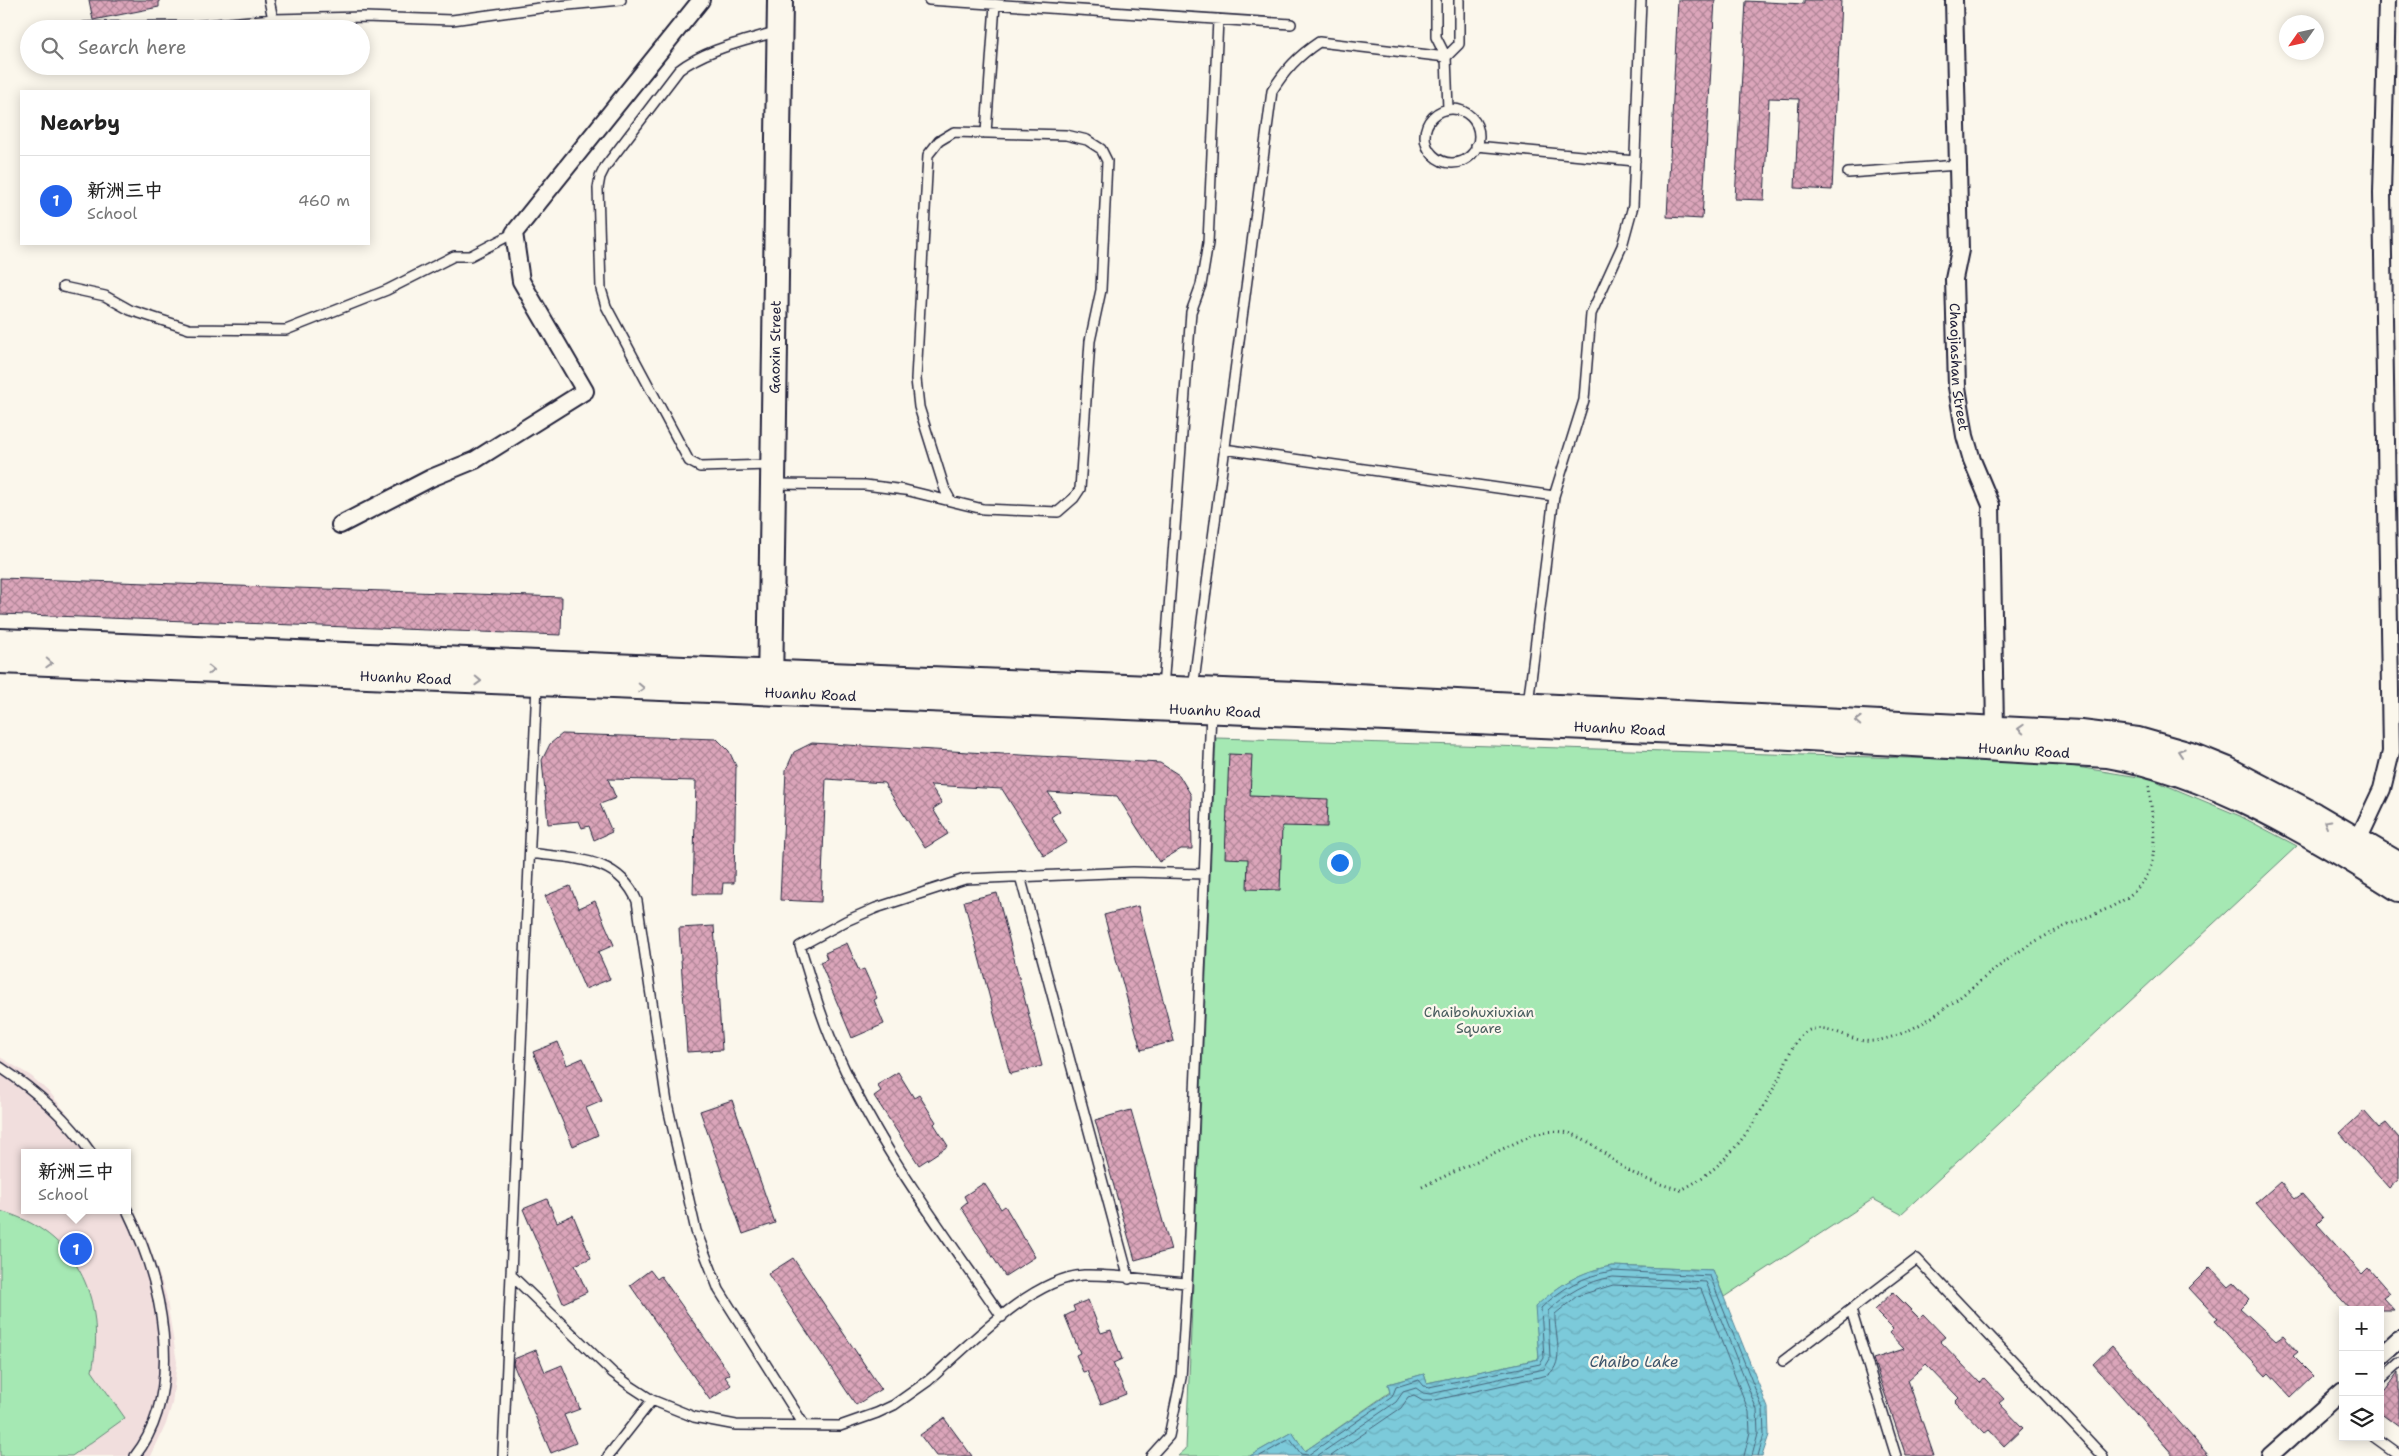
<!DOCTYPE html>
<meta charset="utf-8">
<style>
body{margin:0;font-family:"Shantell Sans","LXGW WenKai TC",sans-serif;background:#f2f2f2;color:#222}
.controls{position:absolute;right:15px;bottom:15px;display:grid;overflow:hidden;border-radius:0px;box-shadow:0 2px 12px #0003}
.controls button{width:45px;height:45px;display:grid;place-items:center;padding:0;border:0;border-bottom:1px solid #e0e0e0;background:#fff;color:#222;font:25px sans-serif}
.compass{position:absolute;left:2279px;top:15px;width:45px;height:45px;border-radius:50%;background:#fff;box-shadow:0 2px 12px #0003;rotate:236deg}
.you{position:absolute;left:1339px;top:862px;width:18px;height:18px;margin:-12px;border:4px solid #fff;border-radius:50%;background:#1a73e8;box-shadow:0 0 0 8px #1a73e833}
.badge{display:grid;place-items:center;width:32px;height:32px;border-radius:50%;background:#2563eb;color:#fff;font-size:16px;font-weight:700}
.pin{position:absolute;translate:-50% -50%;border:2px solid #fff;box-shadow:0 1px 5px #0006}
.popup{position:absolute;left:21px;top:1149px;width:110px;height:65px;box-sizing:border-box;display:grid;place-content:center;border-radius:0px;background:#fff;filter:drop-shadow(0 1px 4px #0005);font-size:16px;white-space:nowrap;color:#767676}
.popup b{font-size:19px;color:#222}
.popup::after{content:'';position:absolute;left:50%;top:100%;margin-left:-10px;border:10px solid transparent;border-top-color:#fff}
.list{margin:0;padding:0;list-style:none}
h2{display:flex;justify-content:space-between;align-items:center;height:65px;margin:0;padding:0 20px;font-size:21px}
h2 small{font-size:16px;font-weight:400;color:#767676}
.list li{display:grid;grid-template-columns:32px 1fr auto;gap:15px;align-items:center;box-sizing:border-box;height:90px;padding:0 20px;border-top:1px solid #e0e0e0}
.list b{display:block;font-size:19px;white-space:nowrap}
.list p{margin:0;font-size:16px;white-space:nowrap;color:#767676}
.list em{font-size:16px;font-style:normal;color:#767676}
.icon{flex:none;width:28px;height:28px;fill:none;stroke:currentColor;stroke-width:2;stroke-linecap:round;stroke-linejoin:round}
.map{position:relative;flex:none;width:2399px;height:1456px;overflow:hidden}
.search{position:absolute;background:#fff;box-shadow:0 2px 12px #0003;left:20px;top:20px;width:350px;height:55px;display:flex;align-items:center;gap:12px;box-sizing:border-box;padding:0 18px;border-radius:28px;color:#767676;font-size:19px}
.panel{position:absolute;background:#fff;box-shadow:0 2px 12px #0003;left:20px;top:90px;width:350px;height:155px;border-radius:0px}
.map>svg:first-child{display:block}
.built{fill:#f1dedd}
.green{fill:#a5e8b3;stroke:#648577}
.water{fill:url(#water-waves);stroke:#58879a}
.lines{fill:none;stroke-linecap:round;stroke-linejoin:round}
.shore{stroke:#46657b;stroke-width:1}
.building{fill:url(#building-cross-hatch);stroke:#22223b}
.lane-casing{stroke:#22223b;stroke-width:12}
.street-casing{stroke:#22223b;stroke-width:20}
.secondary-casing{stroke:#22223b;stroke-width:28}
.path{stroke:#22223b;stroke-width:3;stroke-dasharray:1 4;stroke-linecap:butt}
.lane{stroke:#fbf7ec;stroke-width:9}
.street{stroke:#fbf7ec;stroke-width:16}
.secondary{stroke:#fbf7ec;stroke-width:24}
.oneway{stroke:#99979c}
.labels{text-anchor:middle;stroke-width:4.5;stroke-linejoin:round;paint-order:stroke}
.street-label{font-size:14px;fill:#22223b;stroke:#fbf7ec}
.park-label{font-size:14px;fill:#495d5f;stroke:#fbf7ec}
.water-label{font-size:15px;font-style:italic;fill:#3d546b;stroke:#fbf7ec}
</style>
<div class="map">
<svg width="2399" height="1456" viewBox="0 0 2399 1456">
<defs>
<pattern id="water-waves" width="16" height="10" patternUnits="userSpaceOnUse" patternTransform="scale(1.25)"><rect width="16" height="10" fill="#7ccada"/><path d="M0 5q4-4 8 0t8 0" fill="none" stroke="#6badbc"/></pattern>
<pattern id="building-cross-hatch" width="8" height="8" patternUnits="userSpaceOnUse" patternTransform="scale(1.25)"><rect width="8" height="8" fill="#dba5ba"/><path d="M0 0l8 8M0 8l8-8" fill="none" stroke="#b18698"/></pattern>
</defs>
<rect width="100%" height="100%" fill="#fbf7ec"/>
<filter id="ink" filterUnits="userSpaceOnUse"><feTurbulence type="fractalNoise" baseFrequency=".02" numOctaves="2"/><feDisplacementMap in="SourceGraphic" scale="10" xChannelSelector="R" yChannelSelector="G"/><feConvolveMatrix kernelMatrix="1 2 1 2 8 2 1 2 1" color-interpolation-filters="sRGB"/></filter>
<g filter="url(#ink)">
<path class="built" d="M0,1057L31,1076L51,1094L99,1153H25V1210H127V1197L146,1235L166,1295L177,1362L172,1404L166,1424L151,1456H0Z"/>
<path class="green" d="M1216,738L2046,762L2151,779L2240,816L2297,846L1901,1214L1873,1199L1724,1297L1713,1270L1612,1266C1579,1272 1560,1284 1536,1307L1539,1359L1427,1383L1424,1374L1388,1384L1390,1392L1305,1451L1292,1432L1250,1456H1178L1186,1449Z
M0,1211C75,1231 107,1298 92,1371L125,1418L72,1456H0Z"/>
<path class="water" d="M1612,1266L1713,1270L1768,1408L1769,1435L1762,1456H1250L1292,1432L1305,1451L1390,1393L1388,1384L1424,1374L1427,1383L1539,1359L1535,1307C1559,1285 1580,1271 1612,1266Z"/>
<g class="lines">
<path class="shore" d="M1260,1456L1290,1439L1301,1454L1308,1455L1392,1397L1396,1387L1419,1380L1424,1386L1429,1387L1540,1364L1544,1358L1541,1308C1562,1288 1583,1276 1612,1271L1710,1276L1763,1409L1764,1434L1758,1456
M1317,1456L1396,1402L1403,1392L1416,1388L1423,1393L1430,1394L1544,1369L1550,1359L1548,1311C1567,1293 1587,1281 1613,1277L1706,1282L1757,1410L1758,1433L1752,1456
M1331,1456L1401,1408L1408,1398L1414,1396L1423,1401H1431L1548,1375C1566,1362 1554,1333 1555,1314L1577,1296L1613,1285L1701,1289L1749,1412L1750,1432L1744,1456"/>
</g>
<path class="building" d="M89,0H159V7L93,20Z
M1678,0H1715L1702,219L1667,217Z
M1804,0H1841L1832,190L1795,188L1799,99L1769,98L1764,200L1735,199L1746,1L1804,4Z
M0,578L562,597L561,635L0,614Z
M562,734L717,739L729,751L736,766L734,883H723L722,894H693L696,781L608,779L616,798L600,804L612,832L594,840L589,826L582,828L579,821L548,824L542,760L550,744Z
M812,743L1160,763L1179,775L1191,795L1192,849H1181L1159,862L1117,796L1048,792L1060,811L1051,817L1067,842L1044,856L1002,789L930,785L942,803L933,809L948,834L925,848L884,783L826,779L821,902L780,900L786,770L794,752Z
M1229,754L1252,755L1250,796L1328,799L1327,827L1282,826L1280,890L1247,889L1248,859L1225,858Z
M570,886L579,908L595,901L614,945L598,952L610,979L585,989L545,896Z
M997,893L1042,1066L1010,1074L964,901Z
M1138,906L1174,1041L1141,1050L1104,915Z
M714,926L722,1050L687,1052L679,928Z
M847,943L859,971L864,969L877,998L874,1000L884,1024L852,1038L820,962L827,959L825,953Z
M558,1042L567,1065L583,1058L602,1101L586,1108L598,1135L573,1146L533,1052Z
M898,1072L914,1098L919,1095L936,1122L934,1124L948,1146L919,1165L874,1096L881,1091L877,1085Z
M732,1100L775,1223L743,1234L700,1111Z
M1131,1110L1171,1250L1135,1260L1095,1120Z
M2364,1111L2379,1128L2386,1123L2399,1138V1179L2389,1188L2340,1133Z
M2280,1182L2295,1199L2302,1194L2323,1218L2317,1224L2362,1274L2368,1268L2390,1293L2383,1298L2394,1310H2351L2305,1259L2256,1203Z
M984,1183L1001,1209L1005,1206L1035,1257L1005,1276L961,1207L967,1202L964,1196Z
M547,1199L557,1222L573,1215L591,1258L575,1265L587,1292L563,1303L523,1209Z
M793,1258L881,1389L856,1405L768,1274Z
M2210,1267L2229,1287L2234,1283L2249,1299L2240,1308L2276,1341L2283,1336L2298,1352L2293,1356L2313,1376L2291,1397L2269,1373L2266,1376L2215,1321L2218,1319L2189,1288Z
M650,1270L657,1279L661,1276L730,1374L725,1377L731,1385L710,1400L630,1285Z
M1893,1292L1919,1318L1923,1314L1945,1337L1940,1341L1980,1383L1984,1378L2004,1399L1999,1403L2023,1428L2004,1446L1989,1430L1985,1433L1955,1402L1959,1398L1926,1364L1908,1380L1934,1456H1906L1873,1359L1904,1349L1889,1333L1893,1329L1874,1310Z
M1088,1300L1101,1333L1111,1330L1122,1359L1113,1363L1126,1394L1101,1404L1087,1371L1083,1372L1076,1355L1080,1353L1065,1316L1075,1311L1073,1306Z
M2112,1346L2209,1456H2174L2093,1364Z
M536,1350L545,1372L562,1365L580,1409L564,1415L576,1443L551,1453L513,1364L514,1359Z
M2399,1372V1427L2380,1413V1398Z
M944,1418L972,1456H936L920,1435Z"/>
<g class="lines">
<defs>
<path id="lane" d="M269,0L273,19
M929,0L1291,24
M1436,0V37L1446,57L1448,109
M85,27L194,26L273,19L364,17L452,20L547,7L621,0
M1446,57L1459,44V0
M1425 136a27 27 0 1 1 54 0a27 27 0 1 1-54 0Z
M986,133L995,4
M1476,146L1635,161
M1848,173L1958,165
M63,287L105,296L130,310L189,329L286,330L387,290L454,256H470L514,233
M1224,449L1554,496
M773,465L700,467L689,461L606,306L601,289L598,188L600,177L605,167L679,70C706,49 746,41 778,31
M773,484L865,485L905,490L983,509L1058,512L1074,498L1080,489L1090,341L1101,290L1107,161L1101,149L1087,140L1066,135L954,132L939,141L928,155L916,379L919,407L945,490L951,501
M1163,689L1191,312L1201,285L1208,243L1218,19
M1193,689L1272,91C1285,70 1298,56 1319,42L1446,57
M1528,704L1554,496L1584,400L1591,314L1622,246L1633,206L1641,0
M530,853C572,859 618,856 637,901L667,1103L696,1231L719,1290L804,1425
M1020,876L1129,1279
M0,1067C35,1090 67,1118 91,1153
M127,1210C161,1279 187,1389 135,1456
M511,1275L613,1373L632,1387L652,1400L694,1417L736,1425L840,1426L877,1413L894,1405L928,1381C967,1347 1031,1278 1084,1275C1115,1274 1155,1281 1187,1283
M1851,1310L1896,1456
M1002,1317C944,1233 881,1151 839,1057C822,1022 812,984 800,946L846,921L876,908L965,879L1133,872L1204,874
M1783,1361L1917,1259L2103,1456
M2380,1380L2399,1363
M2374,1437L2399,1455
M503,1456L537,684
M608,1456L652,1400
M1151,1456L1169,1436L1181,1378L1187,1283L1211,712"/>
<g id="street">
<path id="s1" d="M1954,0L1960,250L1954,279L1957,387L1965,436L1972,460L1991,505L1995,728"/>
<path d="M340,525L431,478L475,460L585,391L521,281L514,233L701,0"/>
<path d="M2358,840L2382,789L2391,752L2382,193L2387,0"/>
<path d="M2380,1357L2399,1340"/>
<path d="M2270,1456L2343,1391"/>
</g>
<g id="secondary">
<path d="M0,641L1297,694L2081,733L2138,740L2194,756L2226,769L2314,815L2399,865"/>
<path id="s2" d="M0,661L1296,714L1700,732L2107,755C2213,773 2309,833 2399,889"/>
<path id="s3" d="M770,689L780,0"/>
</g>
</defs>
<use href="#lane" class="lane-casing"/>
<use href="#street" class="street-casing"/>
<use href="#secondary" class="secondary-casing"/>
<path class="path" d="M1422,1187L1532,1135C1578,1121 1595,1150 1629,1171C1645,1180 1663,1185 1681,1190C1730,1166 1756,1123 1780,1076C1786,1063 1792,1042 1804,1033C1822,1020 1846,1039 1865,1041C1872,1042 1881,1040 1888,1038C1930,1027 1974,984 2010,958C2026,946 2044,936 2062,928C2092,913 2125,908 2145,879C2161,854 2151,814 2149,786"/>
<use href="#lane" class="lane"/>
<use href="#street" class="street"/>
<use href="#secondary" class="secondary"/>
</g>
<defs><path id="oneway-chevron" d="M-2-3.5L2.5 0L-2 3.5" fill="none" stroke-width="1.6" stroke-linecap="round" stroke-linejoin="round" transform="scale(1.25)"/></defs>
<g class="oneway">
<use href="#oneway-chevron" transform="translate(49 663) rotate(3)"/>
<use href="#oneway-chevron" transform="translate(211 670) rotate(2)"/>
<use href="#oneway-chevron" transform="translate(478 681) rotate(2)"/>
<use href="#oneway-chevron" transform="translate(641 688) rotate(2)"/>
<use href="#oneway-chevron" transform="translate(1858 721) rotate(-177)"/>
<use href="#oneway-chevron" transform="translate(2021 729) rotate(-177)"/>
<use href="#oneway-chevron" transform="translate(2181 752) rotate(-162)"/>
<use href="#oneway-chevron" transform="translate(2327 823) rotate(-150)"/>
</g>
</g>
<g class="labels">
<g class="street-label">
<text dy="5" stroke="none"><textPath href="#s3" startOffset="342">Gaoxin Street</textPath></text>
<text dy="5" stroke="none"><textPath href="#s1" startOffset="368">Chaojiashan Street</textPath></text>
<text dy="5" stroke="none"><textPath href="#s2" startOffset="406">Huanhu Road</textPath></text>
<text dy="5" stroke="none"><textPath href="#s2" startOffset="811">Huanhu Road</textPath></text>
<text dy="5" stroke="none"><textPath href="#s2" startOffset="1216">Huanhu Road</textPath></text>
<text dy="5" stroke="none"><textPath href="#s2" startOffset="1621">Huanhu Road</textPath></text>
<text dy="5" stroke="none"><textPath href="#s2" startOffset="2026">Huanhu Road</textPath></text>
</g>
<g class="park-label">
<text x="1479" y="1017">Chaibohuxiuxian<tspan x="1479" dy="16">Square</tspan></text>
</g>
<g class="water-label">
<text x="1634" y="1367">Chaibo Lake</text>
</g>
</g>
</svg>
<div class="controls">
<button>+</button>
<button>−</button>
<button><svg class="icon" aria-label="layers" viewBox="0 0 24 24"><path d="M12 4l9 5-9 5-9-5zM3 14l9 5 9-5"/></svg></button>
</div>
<svg class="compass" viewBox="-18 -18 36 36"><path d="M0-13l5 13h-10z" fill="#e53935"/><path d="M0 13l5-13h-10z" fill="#767676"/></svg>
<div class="you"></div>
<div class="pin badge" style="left:76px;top:1249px">1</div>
<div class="popup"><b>新洲三中</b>School</div>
<div class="search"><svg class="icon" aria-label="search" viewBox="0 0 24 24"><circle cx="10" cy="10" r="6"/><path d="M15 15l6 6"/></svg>Search here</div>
<section class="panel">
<h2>Nearby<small></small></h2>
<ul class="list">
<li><span class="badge">1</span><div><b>新洲三中</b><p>School</p></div><em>460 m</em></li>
</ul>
</section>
</div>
